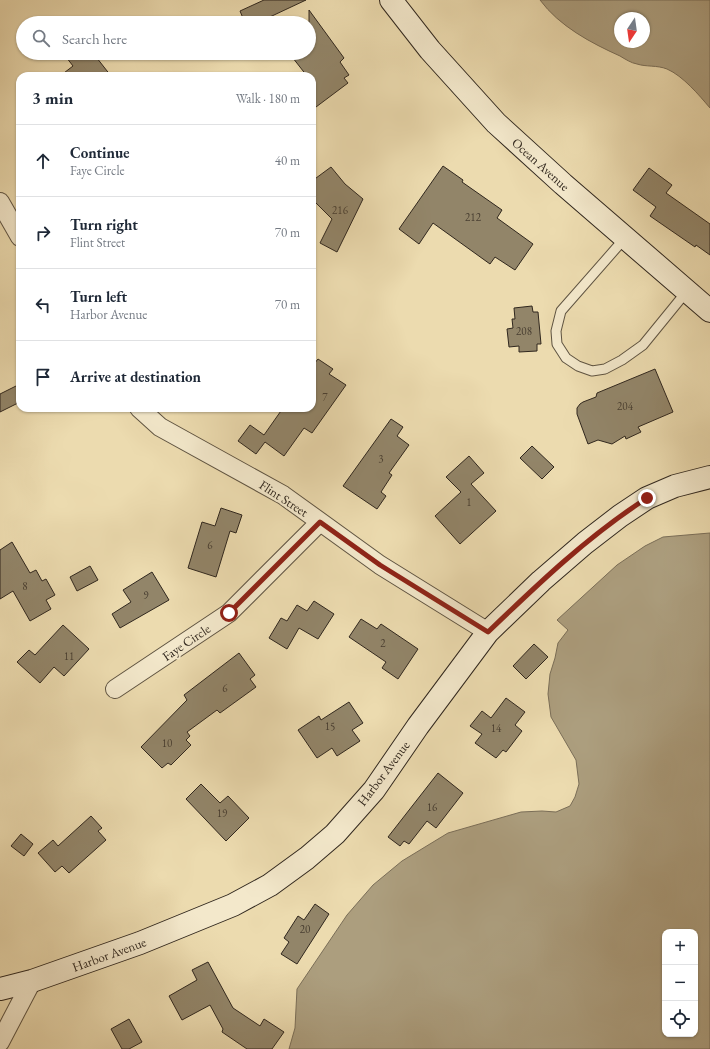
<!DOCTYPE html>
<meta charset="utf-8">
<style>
body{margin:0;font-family:"EB Garamond",serif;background:#f2f2f3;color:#1f2937}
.controls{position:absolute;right:12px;bottom:12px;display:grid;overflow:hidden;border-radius:8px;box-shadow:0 1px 3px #0004}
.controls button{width:36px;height:36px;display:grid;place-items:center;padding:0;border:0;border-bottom:1px solid #e0e1e3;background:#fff;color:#1f2937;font:20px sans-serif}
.compass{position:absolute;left:614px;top:12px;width:36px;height:36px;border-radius:50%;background:#fff;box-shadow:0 1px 3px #0004;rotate:193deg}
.stop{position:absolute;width:12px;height:12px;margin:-9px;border:3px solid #8f2418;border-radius:50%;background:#fff}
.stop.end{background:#8f2418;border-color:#fff;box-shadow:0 1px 4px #0008}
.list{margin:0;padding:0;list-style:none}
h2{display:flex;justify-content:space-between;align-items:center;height:52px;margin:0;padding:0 16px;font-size:17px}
h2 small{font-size:13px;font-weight:400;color:#747a83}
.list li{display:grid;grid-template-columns:26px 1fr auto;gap:12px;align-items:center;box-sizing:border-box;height:72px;padding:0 16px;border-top:1px solid #e0e1e3}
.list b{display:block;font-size:15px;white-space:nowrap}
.list p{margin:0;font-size:13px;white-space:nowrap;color:#747a83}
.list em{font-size:13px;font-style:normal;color:#747a83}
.icon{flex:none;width:22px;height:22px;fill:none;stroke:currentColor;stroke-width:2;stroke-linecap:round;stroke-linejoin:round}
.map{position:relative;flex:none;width:710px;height:1049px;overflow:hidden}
.search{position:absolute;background:#fff;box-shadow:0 1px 3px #0004;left:16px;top:16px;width:300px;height:44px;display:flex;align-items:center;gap:10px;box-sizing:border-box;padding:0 14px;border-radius:22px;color:#747a83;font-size:15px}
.panel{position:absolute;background:#fff;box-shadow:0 1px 3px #0004;left:16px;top:72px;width:300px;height:340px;border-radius:12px}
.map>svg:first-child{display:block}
.water{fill:#ac9e7e;stroke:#7a6e58;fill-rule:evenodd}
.building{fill:#928569;stroke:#30271e}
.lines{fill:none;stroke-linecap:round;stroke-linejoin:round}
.lane-casing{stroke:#5f5442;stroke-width:11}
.street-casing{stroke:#5f5442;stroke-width:20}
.secondary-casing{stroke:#30271e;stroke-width:24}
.lane{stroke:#f3e8cb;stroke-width:9}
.street{stroke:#f3e8cb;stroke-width:18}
.secondary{stroke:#f3e8cb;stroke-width:22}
.route{stroke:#8f2418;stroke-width:5}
.labels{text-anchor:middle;stroke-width:4;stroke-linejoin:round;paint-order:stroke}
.number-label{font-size:11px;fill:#483e31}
.street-label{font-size:13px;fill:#30271e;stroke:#f3e8cb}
</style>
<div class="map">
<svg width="710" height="1049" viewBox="0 0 710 1049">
<rect width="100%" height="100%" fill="#ecdbaf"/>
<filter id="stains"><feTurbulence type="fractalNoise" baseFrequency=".005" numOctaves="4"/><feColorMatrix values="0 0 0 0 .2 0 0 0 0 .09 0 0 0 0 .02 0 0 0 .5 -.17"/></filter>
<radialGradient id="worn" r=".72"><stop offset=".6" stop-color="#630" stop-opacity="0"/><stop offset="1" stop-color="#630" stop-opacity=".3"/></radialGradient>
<path class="water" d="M540,0H710V108C699,95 683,76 667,69C657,65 646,67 637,64C631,63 625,59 620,56C591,43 559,26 540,0ZM620,18H644V42H620Z
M710,533V1049H289L295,1028L297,989L347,915L373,885L402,861L448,833L521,812L542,811L556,812L570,806L575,797L579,784L576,760L551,717L548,694L550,674L555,658L558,643L568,630L557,620L617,565L645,546L663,537ZM665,932H695V1034H665Z"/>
<path class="building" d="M264,0H306L257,23H245L240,11Z
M309,10L344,58L340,62L349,75L344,78L348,83L312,110V76H307L289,53H309Z
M63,53H93L111,76H60L73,66Z
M443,166L463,180L462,182L502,210L497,218L533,244L515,270L495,257L490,264L433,223L419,244L399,229Z
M331,167L345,184L363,199L337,252L320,243L332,219L312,199V181Z
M649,168L672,185L666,193L710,224V255L696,245L695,247L650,216L656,207L633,190Z
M532,306L533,312H538L541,344H537V351L519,352V346L509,347L507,329L513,328L512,319H515L514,308Z
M318,359L333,369L329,374L346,385L312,433L304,428L284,456L265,442L256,454L238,441L250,425L264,435L283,408H312V362L314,364Z
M655,369L673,412L638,427L641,432L626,439L625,436L612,444L598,440L588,444L577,414V408L580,404L583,402L596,397L597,393Z
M20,384V402L0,412V394Z
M391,419L403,427L397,436L409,445L389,473L392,475L381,492L386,496L377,509L343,486Z
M532,446L554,467L542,479L520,458Z
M469,456L484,473L471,484L496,511L460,544L435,516L461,492L446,477Z
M221,508L242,515L236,533L230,531L216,577L188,568L202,522L215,526Z
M12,542L30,573L36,570L42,581L46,579L55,595L46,600L51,609L30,621L13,591L0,599V550Z
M90,566L98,580L77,591L70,577Z
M152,572L169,600L120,628L112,614L131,602L123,590Z
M314,601L334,614L318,639L299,628L287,649L269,638L281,618L287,621L297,605L307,611Z
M361,619L377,629L381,624L418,649L398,679L382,668L386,662L349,637Z
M63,625L89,649L64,676L54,667L40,683L17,662L29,650L35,655Z
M534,644L548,657L526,679L513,666Z
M239,653L255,675L250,679L256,687L220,713L217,710L187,732L190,736L186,740L191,745L171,765L168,763L162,768L141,747L187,700L184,695Z
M506,698L525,712L515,725L522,731L506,752L503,750L496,758L475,743L482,734L470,726L482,711L491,718Z
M349,702L363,723L352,730L360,741L337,756L332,748L317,758L298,730L319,716L321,720Z
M438,773L463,793L436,828L427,821L409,844L404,841L400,846L388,837Z
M201,784L220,803L228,796L249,818L226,841L186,799Z
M91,816L102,828L98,831L106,840L69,873L62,866L55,872L38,853L53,840L58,846Z
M21,834L33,844L24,856L11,846Z
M315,904L329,914L297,964L281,954L289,942L284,938L298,916L304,920Z
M208,962L233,1008L260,1026L264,1019L284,1032L272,1049H247L222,1032L223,1029L210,1005L182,1020L169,996L197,980L192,970Z
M129,1019L142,1042L129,1049H122L111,1029Z"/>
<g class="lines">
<defs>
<path id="lane" d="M625,238L561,311L556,331L557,344L566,358L578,366L592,371L605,369L622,360L643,345L687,291"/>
<path id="street" d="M0,202L20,237
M139,408L160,427L283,495L380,565L488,632
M115,689L229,613L320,522
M0,1042L32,981"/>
<path id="secondary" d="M391,0L430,50L496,123L563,184L710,311
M0,989L32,981L140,943L233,905L270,885L307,858L335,834L374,790L418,726L488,632L541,581L585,543L620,516L647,498L675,486L710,477"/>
</defs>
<use href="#lane" class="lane-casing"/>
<use href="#street" class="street-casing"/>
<use href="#secondary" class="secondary-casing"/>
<use href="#lane" class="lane"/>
<use href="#street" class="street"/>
<use href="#secondary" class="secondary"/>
</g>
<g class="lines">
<path class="route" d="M229,613L320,522L380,565L488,632C538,584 588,536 647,498"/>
</g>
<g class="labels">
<g class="number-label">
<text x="340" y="214">216</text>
<text x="473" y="221">212</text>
<text x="524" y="335">208</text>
<text x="325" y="401">7</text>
<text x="625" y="410">204</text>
<text x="381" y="463">3</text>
<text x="469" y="506">1</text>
<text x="210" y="549">6</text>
<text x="25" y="590">8</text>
<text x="146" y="599">9</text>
<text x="383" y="647">2</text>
<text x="69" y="660">11</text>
<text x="225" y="692">6</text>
<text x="330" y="730">15</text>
<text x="496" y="732">14</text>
<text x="167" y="747">10</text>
<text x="432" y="811">16</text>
<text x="222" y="817">19</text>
<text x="305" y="933">20</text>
</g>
<g class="street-label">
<text transform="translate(541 164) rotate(42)" y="5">Ocean Avenue</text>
<text transform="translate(284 498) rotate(33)" y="5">Flint Street</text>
<text transform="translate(186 642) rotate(-34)" y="5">Faye Circle</text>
<text transform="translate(383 773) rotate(-53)" y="5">Harbor Avenue</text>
<text transform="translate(109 954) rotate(-20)" y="5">Harbor Avenue</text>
</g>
</g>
<rect width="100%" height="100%" filter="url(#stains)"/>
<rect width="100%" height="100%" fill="url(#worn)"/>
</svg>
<div class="controls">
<button>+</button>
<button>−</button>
<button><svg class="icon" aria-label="locate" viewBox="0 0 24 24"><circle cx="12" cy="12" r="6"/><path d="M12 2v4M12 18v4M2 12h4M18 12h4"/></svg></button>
</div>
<svg class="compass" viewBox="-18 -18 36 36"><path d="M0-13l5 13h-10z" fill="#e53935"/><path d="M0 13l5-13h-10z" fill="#747a83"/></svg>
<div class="stop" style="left:229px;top:613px"></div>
<div class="stop end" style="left:647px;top:498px"></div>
<div class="search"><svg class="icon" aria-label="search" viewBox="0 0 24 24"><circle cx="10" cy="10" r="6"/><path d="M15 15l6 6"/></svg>Search here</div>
<section class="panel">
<h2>3 min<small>Walk · 180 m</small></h2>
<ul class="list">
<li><svg class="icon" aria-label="ahead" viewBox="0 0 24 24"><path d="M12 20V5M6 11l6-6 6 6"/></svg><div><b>Continue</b><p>Faye Circle</p></div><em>40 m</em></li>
<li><svg class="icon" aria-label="right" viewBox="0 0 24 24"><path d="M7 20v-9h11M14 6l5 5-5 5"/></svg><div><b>Turn right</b><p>Flint Street</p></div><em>70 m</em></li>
<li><svg class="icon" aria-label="left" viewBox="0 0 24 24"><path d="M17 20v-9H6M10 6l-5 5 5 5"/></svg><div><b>Turn left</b><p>Harbor Avenue</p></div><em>70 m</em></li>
<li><svg class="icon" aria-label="arrive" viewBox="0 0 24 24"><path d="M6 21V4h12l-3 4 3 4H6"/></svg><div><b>Arrive at destination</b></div></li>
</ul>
</section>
</div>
